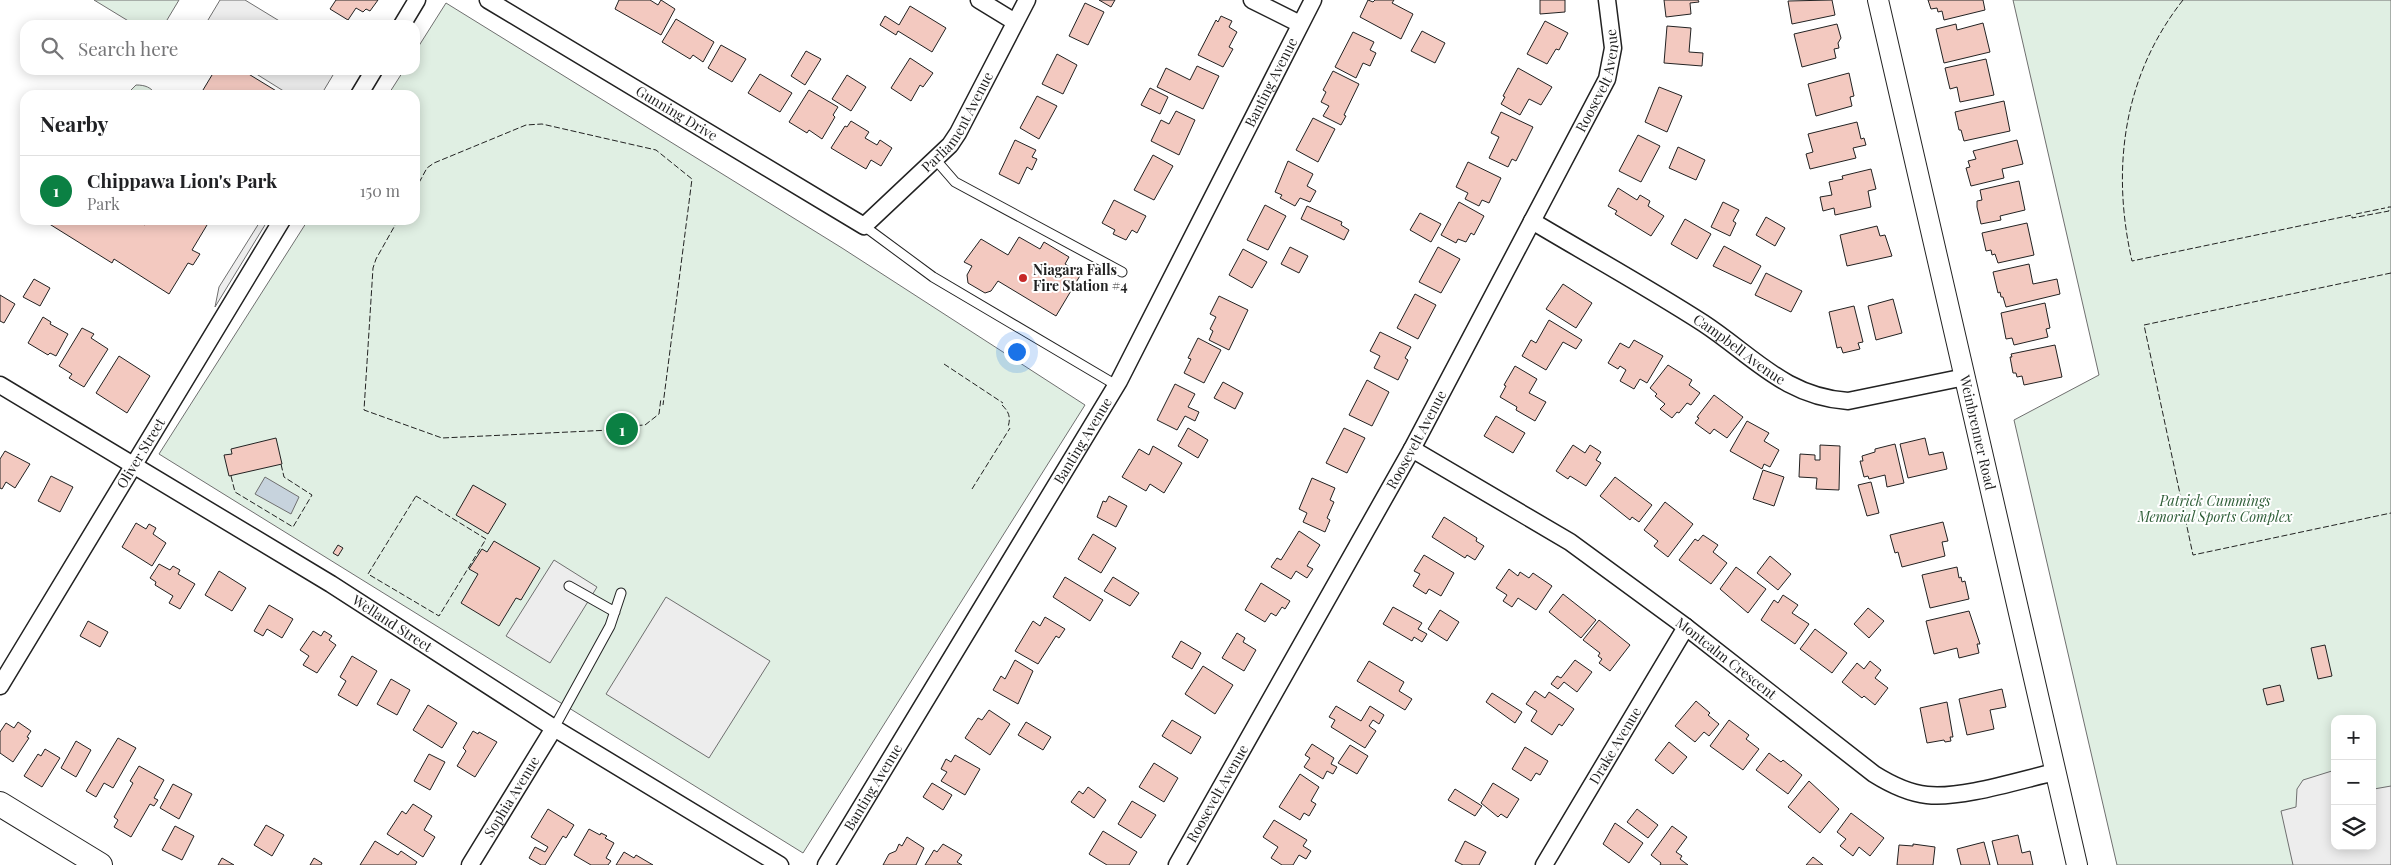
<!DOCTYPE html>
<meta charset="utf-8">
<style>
body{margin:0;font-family:"Playfair Display",serif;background:#f2f2f2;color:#202124}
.controls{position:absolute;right:15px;bottom:15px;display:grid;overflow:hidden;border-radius:10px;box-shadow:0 2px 12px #0003}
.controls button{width:45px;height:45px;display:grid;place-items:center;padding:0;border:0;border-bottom:1px solid #e0e0e0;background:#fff;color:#202124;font:25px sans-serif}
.you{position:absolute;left:1016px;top:351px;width:18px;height:18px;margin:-12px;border:4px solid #fff;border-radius:50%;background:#1a73e8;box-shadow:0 0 0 8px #1a73e833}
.badge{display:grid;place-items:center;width:32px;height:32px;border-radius:50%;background:#0b8043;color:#fff;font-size:16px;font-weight:700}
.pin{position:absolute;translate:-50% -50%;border:2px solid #fff;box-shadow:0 1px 5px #0006}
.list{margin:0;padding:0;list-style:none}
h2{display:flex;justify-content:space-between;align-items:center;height:65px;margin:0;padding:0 20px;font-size:21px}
h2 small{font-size:16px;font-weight:400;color:#757577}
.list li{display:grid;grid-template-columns:32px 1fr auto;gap:15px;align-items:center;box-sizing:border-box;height:70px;padding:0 20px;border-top:1px solid #e0e0e0}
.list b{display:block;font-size:19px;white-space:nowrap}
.list p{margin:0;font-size:16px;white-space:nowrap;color:#757577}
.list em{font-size:16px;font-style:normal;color:#757577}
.icon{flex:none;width:28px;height:28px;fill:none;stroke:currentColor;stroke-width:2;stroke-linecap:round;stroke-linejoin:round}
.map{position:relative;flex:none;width:2391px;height:865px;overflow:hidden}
.search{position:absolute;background:#fff;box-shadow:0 2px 12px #0003;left:20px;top:20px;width:400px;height:55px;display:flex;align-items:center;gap:12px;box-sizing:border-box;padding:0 18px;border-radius:15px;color:#757577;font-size:19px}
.panel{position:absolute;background:#fff;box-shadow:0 2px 12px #0003;left:20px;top:90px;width:400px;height:135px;border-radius:15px}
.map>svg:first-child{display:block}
.green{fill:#e0efe3;stroke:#6f6f6f;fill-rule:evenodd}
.parking{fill:#ededed;stroke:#6f6f6f}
.water{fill:#c7d3dd;stroke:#6f6f6f}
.building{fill:#f3c9c0;stroke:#222}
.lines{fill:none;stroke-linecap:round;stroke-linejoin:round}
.service-casing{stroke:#222;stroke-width:11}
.minor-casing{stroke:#222;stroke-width:19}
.tertiary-casing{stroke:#222;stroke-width:22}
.secondary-casing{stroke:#222;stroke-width:26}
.service{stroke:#fff;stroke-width:9}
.minor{stroke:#fff;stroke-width:16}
.tertiary{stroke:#fff;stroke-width:20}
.secondary{stroke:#fff;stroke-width:24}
.fence{stroke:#222;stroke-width:1;stroke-dasharray:6 2.5;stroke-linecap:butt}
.poi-dot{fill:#c62828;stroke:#fff;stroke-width:2}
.labels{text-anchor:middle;stroke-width:4;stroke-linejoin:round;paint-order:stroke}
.street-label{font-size:14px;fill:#222;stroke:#fff}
.poi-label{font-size:14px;font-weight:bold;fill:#222;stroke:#fff;text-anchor:start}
.park-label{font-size:14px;font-style:italic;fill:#2f5e38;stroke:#fff}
</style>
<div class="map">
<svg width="2391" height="865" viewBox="0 0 2391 865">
<rect width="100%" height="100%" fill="#fff"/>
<path class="green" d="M94,0H179L164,25H135Z
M2013,0H2391V865H2117L2014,420L2099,375ZM2335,719H2372V846H2335Z
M446,3L842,248L1085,405L803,853L159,454L308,220H415V95H388L404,70H415V52Z
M136,85C145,85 151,87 156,95H129L128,93Z"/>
<path class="parking" d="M220,0H245L286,25H205Z
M250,70H336L321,95H290Z
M261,220H268L215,307L219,287Z
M554,560L597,587L550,663L506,636Z
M666,597L770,661L709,758L606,694Z
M2335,770V846H2372V786L2374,789L2391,786V865H2293L2281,811L2296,807L2297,789L2303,780Z"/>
<path class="water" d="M265,477L299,497L291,514L255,494Z"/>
<path class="building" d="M336,0H378L370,11L366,9L363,12L356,8L348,20L330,9Z
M619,0H650L658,5L661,0L675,9L661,35L615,9Z
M1099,0H1115L1111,7Z
M1368,0L1373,2L1375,0H1394L1392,3L1413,14L1401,39L1360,17Z
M1540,0H1565V12L1540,14Z
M1664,0H1698L1699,2L1690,3L1691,14L1666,17Z
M1832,0L1835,15L1792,24L1788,1Z
M1928,0H1983L1985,10L1944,20L1942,11L1938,12L1937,8L1931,9Z
M1085,3L1104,12L1088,45L1069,36Z
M910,6L946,28L932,52L898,31L896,35L880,25L885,16L899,25Z
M1221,16L1232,21L1229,27L1237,32L1229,47L1233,49L1223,67L1198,55L1216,20L1218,22Z
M676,19L714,42L703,62L693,55L690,59L662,42Z
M1545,21L1568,33L1559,50L1556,49L1547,64L1527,54Z
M1983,23L1990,52L1944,63L1936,29L1956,24L1957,30Z
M1837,24L1841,38L1838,43L1839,48L1834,49L1836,58L1802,67L1794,34Z
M1667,26L1691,28L1689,52L1703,53L1702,66L1664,63Z
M1422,31L1445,43L1435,63L1411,51Z
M1353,32L1374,42L1370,50L1376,53L1370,66L1363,63L1356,78L1335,67Z
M721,45L746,59L732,82L708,68Z
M806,51L821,59L805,85L791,76Z
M1057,54L1077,65L1063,94L1042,84Z
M910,58L933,73L923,87L920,85L911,101L891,88Z
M1986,59L1994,95L1960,102L1957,87L1950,89L1945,68Z
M1197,66L1219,76L1203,109L1157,87L1166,68L1190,80Z
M1518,68L1552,87L1541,105L1529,99L1520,115L1501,104L1505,97L1503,96Z
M215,70H242L278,92L276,95H200Z
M1333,71L1359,84L1344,115L1346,116L1341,125L1323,116L1329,106L1321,102L1326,92L1323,90Z
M1849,73L1854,96L1850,97L1852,106L1816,116L1808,84Z
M760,74L792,93L780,112L748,93Z
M847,75L866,87L851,111L832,99Z
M1659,87L1682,96L1667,132L1645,122Z
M1150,88L1168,97L1160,114L1141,105Z
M809,90L838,107L833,115L835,117L822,139L809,130L807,133L789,122Z
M1037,96L1057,106L1039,139L1020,128Z
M2004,101L2010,131L1964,141L1961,130H1959L1955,112Z
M1176,111L1195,120L1179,155L1151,141L1161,120L1169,124Z
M1501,112L1533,127L1516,161L1512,159L1508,167L1489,158L1499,137L1491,133Z
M1313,118L1335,129L1318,162L1296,150Z
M851,121L869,132L865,138L877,145L880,140L892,148L881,166L871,160L866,169L831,148L845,126L847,127Z
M1857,122L1861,139L1864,138L1866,145L1853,148L1856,158L1810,169L1806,154L1813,152L1808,134Z
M1638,135L1660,146L1641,182L1619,171Z
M1015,140L1036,150L1032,157L1037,159L1032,170L1027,167L1019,184L999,174Z
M2017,140L2023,164L2002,169L2004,178L1971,186L1966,168L1970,167L1968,161L1976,159L1973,151Z
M1678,147L1705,160L1696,180L1669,168Z
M1153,155L1173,166L1154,200L1134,190Z
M1288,161L1313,174L1307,186L1316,191L1310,202L1300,198L1295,206L1280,198L1282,195L1275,192Z
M1468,162L1501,178L1489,203L1482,200L1479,206L1465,199L1468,193L1456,187Z
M1871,169L1876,189L1868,191L1871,207L1835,215L1834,208L1823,211L1820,197L1832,195L1829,182L1843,179L1842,176Z
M2019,181L2025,210L2000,216L2001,220L1981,224L1977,207V201L1982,200L1980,190Z
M1618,188L1637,200L1640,195L1650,201L1648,206L1664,216L1651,236L1615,214L1617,211L1608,206Z
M1114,200L1146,216L1137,233L1132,230L1126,240L1113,234L1115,230L1102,223Z
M1459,202L1484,216L1474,235L1471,233L1466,242L1458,239L1456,243L1441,235Z
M1723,202L1739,210L1733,221L1736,223L1730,236L1711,227Z
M1265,205L1286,216L1268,250L1247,240Z
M1307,206L1342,222L1341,225L1349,230L1344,240L1301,219Z
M1420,213L1441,224L1431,242L1410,230Z
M1766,217L1785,228L1775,246L1756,235Z
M1685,219L1711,234L1697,259L1671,244Z
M43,220H137L145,225L148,220H210L192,250L200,254L193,265L188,263L169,294L114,259L112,263Z
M2027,223L2034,255L1998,263L1995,254L1992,255L1991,250L1986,251L1982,233Z
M1877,226L1880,236L1885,235L1892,256L1847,266L1840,235Z
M1019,237L1040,249L1044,242L1069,257L1065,264L1081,274L1056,316L998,281L991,291L985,293L968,283L967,275L972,266L964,262L981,239L1008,255Z
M1724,246L1761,266L1751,284L1713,266Z
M1290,247L1308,256L1299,273L1281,264Z
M1438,247L1460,259L1441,293L1419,282Z
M1243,249L1267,262L1252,288L1229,275Z
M2029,264L2033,284L2057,279L2060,294L2006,307L2003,297H2001L2000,292L1998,293L1993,272Z
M1766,273L1802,291L1791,312L1755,295Z
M34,279L50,288L40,306L23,297Z
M1563,284L1592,303L1576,328L1546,309Z
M1415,294L1436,305L1418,339L1397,328Z
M0,295L15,304L4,323L0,321Z
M1219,296L1248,310L1229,350L1209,340L1213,331L1210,329L1216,317L1210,314Z
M1893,299L1902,333L1876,340L1868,306Z
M2045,303L2050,328L2046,329L2048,337L2014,345L2012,338L2006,339L2001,313Z
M1854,306L1863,342L1858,343L1860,349L1843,353L1841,347L1837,348L1829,312Z
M43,317L51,322L50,324L68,334L56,356L50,353L48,355L28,343Z
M1549,320L1582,340L1576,349L1563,342L1546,370L1522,356L1531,340L1536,343Z
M82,328L94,334L91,338L108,349L84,387L69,378L72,374L59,366Z
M1380,332L1411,347L1405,358L1408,360L1398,380L1374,368L1380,356L1370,351Z
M1198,338L1221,350L1204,383L1184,373L1191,359L1188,358Z
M1634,340L1663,356L1647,383L1640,379L1634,389L1620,381L1626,370L1620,366L1618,369L1608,363L1620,343L1629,348Z
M2055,345L2062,377L2024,385L2022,376L2017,377L2016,373H2013L2010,357H2012L2011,354Z
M119,356L150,376L127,413L96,393Z
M1668,365L1692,380L1689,385L1700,393L1691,405L1687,403L1679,413L1677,412L1672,418L1660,409L1665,404L1655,396L1657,394L1650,388Z
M1515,366L1537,379L1529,393L1546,402L1535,421L1516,410L1517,407L1500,397L1506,386L1504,385Z
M1367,380L1389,392L1372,426L1349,415Z
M1223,382L1243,393L1235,409L1214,398Z
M1175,384L1195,394L1188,407L1199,412L1195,421L1185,416L1177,430L1157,420Z
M1714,395L1743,417L1727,438L1714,429L1710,434L1695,423L1699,418L1697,417Z
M1496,416L1525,433L1513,453L1484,436Z
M1747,421L1769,433L1764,441L1779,450L1770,467L1764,464L1762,469L1730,451Z
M1188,428L1208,440L1198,458L1178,446Z
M1344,428L1365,438L1347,473L1326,463Z
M276,438L282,464L229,476L224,455L232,454L231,449Z
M1925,438L1929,455L1943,452L1947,469L1908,478L1900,444Z
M1895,444L1904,483L1887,487L1885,475L1869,479L1868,476L1864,477L1860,461H1863L1862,456L1875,452V449Z
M1573,445L1585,453L1590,445L1601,452L1596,460L1601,463L1586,486L1570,476L1568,479L1556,471Z
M1820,445L1840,446L1839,490L1816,489L1817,478L1799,477L1800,454L1815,455V460H1820Z
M1153,446L1182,463L1164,493L1150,484L1146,491L1122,477L1139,449L1149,455Z
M5,451L30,464L15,488L6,482L2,489L0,488V459Z
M1763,470L1784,477L1774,506L1753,499Z
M51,476L73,487L60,512L38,501Z
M1615,477L1652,505L1639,522L1632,517L1630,520L1600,496Z
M1312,478L1335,488L1330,500L1334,502L1327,518L1330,520L1325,532L1303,522L1307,513L1299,509Z
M1871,482L1879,513L1867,516L1858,485Z
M473,485L506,504L488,534L456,515Z
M1109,496L1127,506L1116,527L1097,517L1103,501L1106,502Z
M1665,502L1693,524L1668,557L1654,546L1658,541L1644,530Z
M1444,517L1477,538L1476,541L1484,546L1475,560L1467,555L1465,558L1432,537Z
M1943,522L1948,541L1942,542L1945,556L1902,567L1898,552L1895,553L1890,535Z
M136,523L146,529L149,524L156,528L153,534L166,543L152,566L122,547Z
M1299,531L1320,545L1307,566L1313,569L1307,578L1296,571L1291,579L1271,567L1277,558L1281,560Z
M1093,534L1116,548L1101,573L1078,559Z
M1703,535L1718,545L1713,552L1727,563L1711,584L1679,560L1695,539L1698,541Z
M494,541L540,568L521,600L516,598L499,626L461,603L478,574L469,569L482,549L487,552Z
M338,545L343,548L338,556L333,553Z
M1424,555L1454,573L1441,596L1429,589L1426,594L1413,586L1420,574L1414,571Z
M1770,556L1791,574L1778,590L1757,573Z
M159,564L170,570L173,566L180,570L178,574L195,584L180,609L169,603L173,596L155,585L156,582L150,578Z
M1736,567L1766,589L1748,613L1720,589Z
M1957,567L1959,578L1961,577L1962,582L1965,581L1969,599L1930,608L1922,575Z
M1509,569L1518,576L1520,572L1529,578L1533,573L1552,586L1536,610L1518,598L1512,607L1503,601L1507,595L1496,588Z
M219,571L246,588L232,611L205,595Z
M1065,577L1103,600L1090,621L1053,597Z
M1113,577L1139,593L1130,606L1104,591Z
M1261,583L1290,601L1285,609L1282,607L1276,616L1271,613L1265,622L1245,610Z
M1563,594L1596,620L1581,638L1549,612Z
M1783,595L1798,605L1792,613L1809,624L1795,644L1761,620L1774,600L1778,603Z
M269,605L293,619L282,638L267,629L263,636L254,631Z
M1393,607L1422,623L1418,629L1427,634L1422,642L1414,637L1412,641L1383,624Z
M1868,608L1884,621L1869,638L1854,624Z
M1440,610L1459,622L1447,641L1428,629Z
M1969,611L1980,644H1977L1979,653L1959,658L1957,648L1934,654L1926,621Z
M1045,617L1065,629L1059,638L1056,636L1038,664L1015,651L1033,621L1040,626Z
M1599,620L1630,645L1610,671L1599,663L1602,659L1598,656L1600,653L1583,640Z
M88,621L108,632L100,647L80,636Z
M1815,629L1847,653L1832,673L1800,649Z
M313,631L321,636L324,631L332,636L329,640L336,645L317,673L303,665L309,656L300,650Z
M1237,633L1245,638L1243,642L1256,650L1244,671L1222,658Z
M1181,641L1201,653L1192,669L1172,657Z
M2325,645L2332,676L2318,679L2311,648Z
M352,656L377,671L357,706L338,695L346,681L340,677Z
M1015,660L1033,671L1018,704L993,690L1001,676L1005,679Z
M1575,660L1592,672L1577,692L1564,682L1558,689L1551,684L1557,676L1561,678Z
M1369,661L1404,682L1399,691L1412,699L1405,710L1357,681Z
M1870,661L1881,670L1875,678L1888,688L1875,705L1864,696L1862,698L1842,682L1857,663L1864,669Z
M1203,666L1233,685L1215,714L1185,694Z
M391,679L410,690L397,715L377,704Z
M2280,685L2284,701L2267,705L2263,689Z
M2002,689L2006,707L1990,710L1994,729L1967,735L1959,699Z
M1535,691L1545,698L1549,692L1574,709L1562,726L1559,724L1552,735L1531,721L1537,711L1526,704Z
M1492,693L1522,712L1515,723L1486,702Z
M1696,701L1710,713L1708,715L1719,724L1709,736L1704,732L1695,742L1675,726Z
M1947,702L1953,737H1950L1951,741L1945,742L1944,740L1927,743L1920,708Z
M428,705L457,723L442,748L413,730Z
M1336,706L1361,721L1370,706L1384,715L1379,724L1373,720L1369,726L1376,731L1365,748L1331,727L1335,720L1329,717Z
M989,710L1010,724L990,755L965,738L978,718L982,720Z
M1172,720L1201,737L1191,754L1162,736Z
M1729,720L1749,735L1746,739L1759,749L1743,770L1710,746Z
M18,722L31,731L27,737L29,738L13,762L0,753V732L6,723L14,728Z
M1026,722L1051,737L1043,750L1018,735Z
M473,731L478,734L479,732L497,742L475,777L457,766L466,751L463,748Z
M118,738L136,748L113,788L104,783L96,797L86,791Z
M76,741L91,750L76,777L61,768Z
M1669,742L1687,757L1673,774L1655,760Z
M1312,744L1334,758L1331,764L1337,767L1333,774L1327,771L1323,779L1304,767L1310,758L1305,755Z
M1350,745L1368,756L1357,774L1338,763Z
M1525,747L1548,761L1540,775L1536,773L1531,781L1512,769Z
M45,749L60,758L42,787L24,776L38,754L41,756Z
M1769,753L1781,762L1783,760L1802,775L1788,794L1756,770Z
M429,754L445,762L430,790L414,781Z
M955,755L980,769L965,795L941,781L947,772L941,769L946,759L951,762Z
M1154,763L1178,778L1164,802L1139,787Z
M139,766L164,780L154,798L158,800L154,806L150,804L131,837L114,827L118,820L114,817L133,783L130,781Z
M1300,774L1319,787L1311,801L1316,804L1309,816L1304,813L1300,820L1279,807Z
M1809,781L1839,809L1820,833L1788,807Z
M932,783L952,795L943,810L923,797Z
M1493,783L1519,799L1507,818L1501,814L1498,817L1481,803Z
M173,784L192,794L179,819L160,808Z
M1088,787L1106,800L1094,818L1071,802L1079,791L1083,794Z
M1455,789L1482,806L1475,816L1448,800Z
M1132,801L1156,815L1141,838L1118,824Z
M413,804L432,816L424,830L435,837L423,857L387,834L402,811L406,814Z
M548,809L574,825L566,838L563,836L545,865H541L529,858L535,847L545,852L548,847L531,837Z
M1637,809L1658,825L1648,838L1627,822Z
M1851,813L1884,838L1870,856L1859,847L1853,856L1840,846L1846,839L1837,832Z
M1274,820L1307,840L1303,846L1311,851L1306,859L1299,855L1293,865H1282L1271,858L1278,847L1263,837Z
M1615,823L1643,843L1629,863L1603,844Z
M266,825L284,835L272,856L254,845Z
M175,826L194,836L182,860L162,850Z
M1672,826L1687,837L1676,852L1682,856L1680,859L1688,865H1660L1661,863L1651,855Z
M589,829L600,835L601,833L607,836L605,838L614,843L606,858L611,861L608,865H591L574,855Z
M1103,831L1137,852L1129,865H1107L1089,854Z
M2018,835L2022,853L2030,851L2033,865H1998L1992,841Z
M907,837L924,848L916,865H883L889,854L896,851L899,844L902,846Z
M375,841L398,855L401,851L417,862L415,865H360Z
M1465,841L1486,852L1479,865H1463L1455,861Z
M1984,842L1990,865H1961L1957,849Z
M943,844L962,855L957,862L962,865H925L934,850L937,852Z
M1913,844L1935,847L1933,865H1897L1899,845L1913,846Z
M624,852L634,858L636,855L653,865H616Z
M1813,857L1823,865H1806Z
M222,858L234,865H218Z
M314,858L322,863L321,865H310Z"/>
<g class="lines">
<defs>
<path id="service" d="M935,159L955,182L1122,272
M864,226L933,277L1116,385
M569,586L615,612
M554,728L610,626L621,593"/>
<g id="minor">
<path id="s1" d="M488,0L864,226L950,145L958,133L1027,0"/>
<path d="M979,0L1015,22"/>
<path d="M1252,0L1300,24"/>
<path d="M402,25L417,0"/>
<path d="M359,95L374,70"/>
<path id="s2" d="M1532,221C1589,255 1647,287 1703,323C1752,355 1785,397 1848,401L1965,377"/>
<path id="s3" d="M0,385L331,584L554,728L780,865"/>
<path id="s4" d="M1412,449L1570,542L1686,627L1874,774C1890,784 1908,793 1927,795C1961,799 2020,780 2055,772"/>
<path id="s5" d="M0,686L282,220"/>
<path id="s6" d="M470,865L554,728"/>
<path id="s7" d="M826,865L1119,381L1313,0"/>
<path id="s8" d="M1177,865L1412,449L1607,79L1613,48L1607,0"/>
<path id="s9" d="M1544,865L1686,627"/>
</g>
<g id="tertiary">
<path id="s10" d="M1878,0L2077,865"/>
</g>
<path id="secondary" d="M0,804L100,865"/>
</defs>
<use href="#service" class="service-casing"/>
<use href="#minor" class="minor-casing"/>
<use href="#tertiary" class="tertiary-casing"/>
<use href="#secondary" class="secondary-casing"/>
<use href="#service" class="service"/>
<use href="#minor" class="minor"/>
<use href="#tertiary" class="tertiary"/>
<use href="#secondary" class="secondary"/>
<path class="fence" d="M2183,0C2123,76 2111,169 2132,261L2352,215V218L2389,211L2388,207H2391
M415,190L427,168L434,163L526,125L542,124L656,150L692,179L663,405
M2356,214L2385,208
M398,220L376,259L373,268L364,410L442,438L632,429
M2391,273L2144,325L2193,555L2391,513
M944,364L1003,403
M1002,405C1009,412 1011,417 1008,427
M628,426L645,425L659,414L661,398
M231,476L235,492L293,527L312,495L284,477L281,464
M972,489L1010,428
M416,496L486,539L439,616L368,574Z"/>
</g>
<circle class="poi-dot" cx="1023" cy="278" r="5"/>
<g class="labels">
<g class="street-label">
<text dy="5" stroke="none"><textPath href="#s8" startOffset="892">Roosevelt Avenue</textPath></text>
<text dy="5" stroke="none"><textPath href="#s7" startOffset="901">Banting Avenue</textPath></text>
<text dy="5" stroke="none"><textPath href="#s1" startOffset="220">Gunning Drive</textPath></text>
<text dy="5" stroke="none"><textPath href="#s1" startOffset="580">Parliament Avenue</textPath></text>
<text dy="5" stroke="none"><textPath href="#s2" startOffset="244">Campbell Avenue</textPath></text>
<text dy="5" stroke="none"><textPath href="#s10" startOffset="444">Weinbrenner Road</textPath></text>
<text dy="5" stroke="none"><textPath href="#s8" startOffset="488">Roosevelt Avenue</textPath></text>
<text dy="5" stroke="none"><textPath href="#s7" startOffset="496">Banting Avenue</textPath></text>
<text dy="5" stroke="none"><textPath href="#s5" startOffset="272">Oliver Street</textPath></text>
<text dy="5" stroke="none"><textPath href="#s3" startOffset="459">Welland Street</textPath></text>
<text dy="5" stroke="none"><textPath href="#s4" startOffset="378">Montcalm Crescent</textPath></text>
<text dy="5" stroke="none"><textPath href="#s9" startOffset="139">Drake Avenue</textPath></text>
<text dy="5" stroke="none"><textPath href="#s7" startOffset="91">Banting Avenue</textPath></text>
<text dy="5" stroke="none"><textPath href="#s8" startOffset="82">Roosevelt Avenue</textPath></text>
<text dy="5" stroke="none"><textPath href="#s6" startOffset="80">Sophia Avenue</textPath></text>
</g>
<g class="poi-label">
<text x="1033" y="275">Niagara Falls<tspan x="1033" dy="16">Fire Station #4</tspan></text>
</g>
<g class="park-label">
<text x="2215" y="506">Patrick Cummings<tspan x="2215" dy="16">Memorial Sports Complex</tspan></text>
</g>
</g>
</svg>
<div class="controls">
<button>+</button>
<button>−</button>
<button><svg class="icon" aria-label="layers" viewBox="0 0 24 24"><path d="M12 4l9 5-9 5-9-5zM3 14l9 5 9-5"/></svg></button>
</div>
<div class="you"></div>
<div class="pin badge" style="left:622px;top:429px">1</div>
<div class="search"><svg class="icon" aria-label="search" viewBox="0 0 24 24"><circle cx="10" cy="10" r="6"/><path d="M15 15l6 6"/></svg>Search here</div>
<section class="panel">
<h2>Nearby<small></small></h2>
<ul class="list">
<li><span class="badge">1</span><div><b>Chippawa Lion's Park</b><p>Park</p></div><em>150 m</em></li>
</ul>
</section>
</div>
